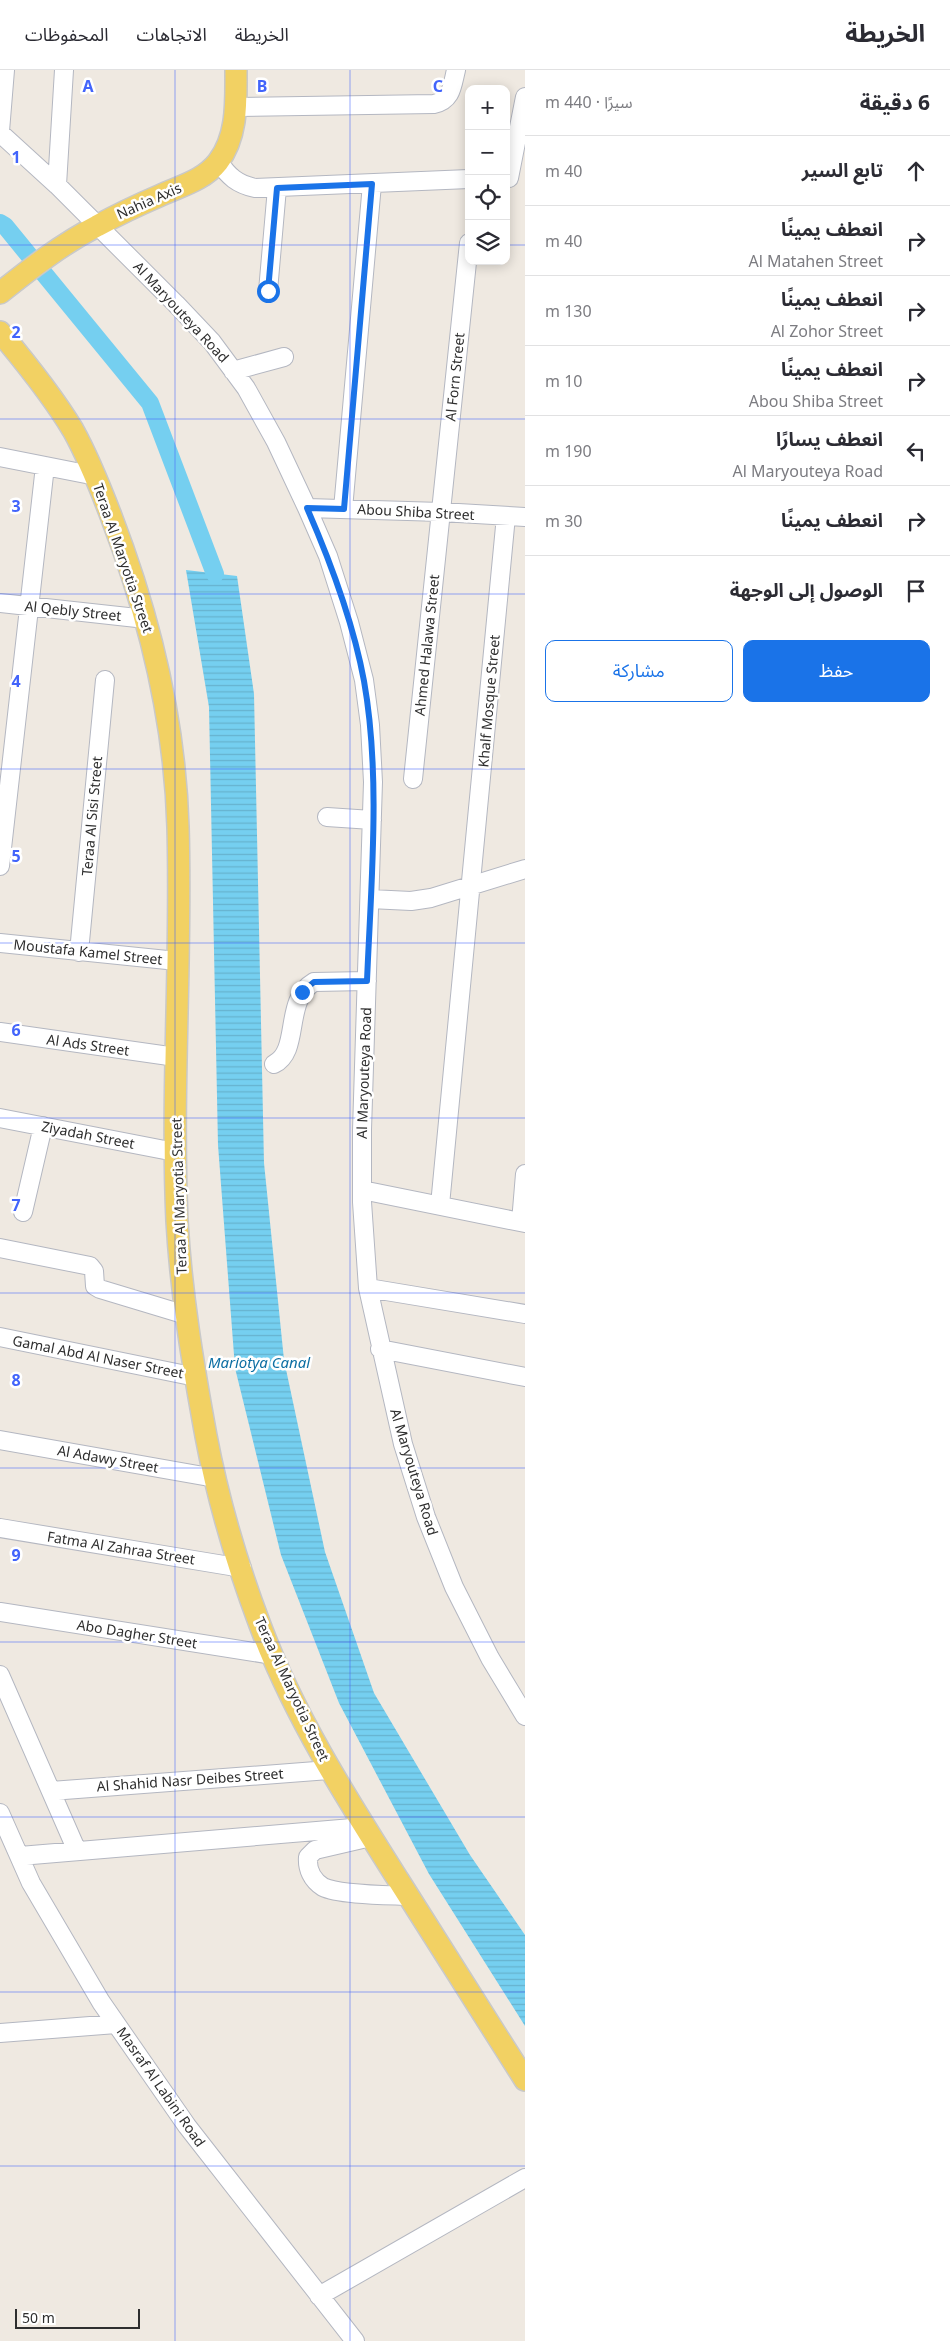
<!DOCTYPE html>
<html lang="ar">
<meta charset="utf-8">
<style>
body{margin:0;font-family:"Noto Sans","Noto Sans Arabic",sans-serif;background:#f7f7f7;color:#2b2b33;direction:rtl}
.controls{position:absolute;right:15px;top:15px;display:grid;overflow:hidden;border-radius:10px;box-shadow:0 2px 12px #0003}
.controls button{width:45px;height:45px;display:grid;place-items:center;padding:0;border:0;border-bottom:1px solid #e1e1e2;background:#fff;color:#2b2b33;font:25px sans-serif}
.scale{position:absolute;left:15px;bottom:12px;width:125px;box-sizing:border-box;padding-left:5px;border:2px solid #2e2e2e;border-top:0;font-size:14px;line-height:18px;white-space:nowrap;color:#2e2e2e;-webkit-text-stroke:4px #fff;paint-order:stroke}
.stop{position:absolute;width:15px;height:15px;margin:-11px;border:4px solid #1a73e8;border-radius:50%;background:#fff}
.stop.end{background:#1a73e8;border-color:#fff;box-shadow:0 1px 5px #0008}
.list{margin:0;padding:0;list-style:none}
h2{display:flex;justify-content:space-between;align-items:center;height:65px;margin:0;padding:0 20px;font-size:21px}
h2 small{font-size:16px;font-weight:400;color:#7c7c81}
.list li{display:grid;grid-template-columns:32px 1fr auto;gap:15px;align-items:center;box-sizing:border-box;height:70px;padding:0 20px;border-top:1px solid #e1e1e2}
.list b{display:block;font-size:19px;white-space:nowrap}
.list p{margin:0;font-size:16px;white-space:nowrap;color:#7c7c81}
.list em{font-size:16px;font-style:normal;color:#7c7c81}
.actions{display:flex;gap:10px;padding:15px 20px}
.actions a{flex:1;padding:11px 0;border:1px solid #1a73e8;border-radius:10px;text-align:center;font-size:18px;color:#1a73e8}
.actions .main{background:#1a73e8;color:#fff}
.icon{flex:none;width:28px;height:28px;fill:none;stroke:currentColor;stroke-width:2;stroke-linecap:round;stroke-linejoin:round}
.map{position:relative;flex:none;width:525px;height:2271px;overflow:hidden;direction:ltr}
header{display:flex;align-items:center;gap:30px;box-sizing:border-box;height:70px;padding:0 25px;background:#fff;border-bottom:1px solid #e1e1e2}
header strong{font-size:24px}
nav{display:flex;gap:28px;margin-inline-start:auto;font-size:18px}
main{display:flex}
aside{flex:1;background:#fff}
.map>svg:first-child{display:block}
.water{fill:url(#water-rules)}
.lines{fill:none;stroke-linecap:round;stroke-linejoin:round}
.canal{stroke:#75cff0;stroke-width:18}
.minor-casing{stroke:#b4b7c1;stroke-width:20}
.major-casing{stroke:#c9c9c9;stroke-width:24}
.minor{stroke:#fff;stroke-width:18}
.major{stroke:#f2d163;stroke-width:21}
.route{stroke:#1a73e8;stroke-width:6}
.grid{fill:none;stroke:#4264fb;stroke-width:1;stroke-opacity:0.55}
.labels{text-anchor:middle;stroke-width:5;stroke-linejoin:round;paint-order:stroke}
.street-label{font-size:14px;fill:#2e2e2e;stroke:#fff}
.water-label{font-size:15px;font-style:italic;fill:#0d6fa3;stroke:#fff}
.grid-label{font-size:16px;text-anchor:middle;font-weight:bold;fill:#4264fb;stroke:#fff;stroke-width:5;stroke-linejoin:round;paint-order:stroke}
</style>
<header>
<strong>الخريطة</strong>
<nav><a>الخريطة</a><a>الاتجاهات</a><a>المحفوظات</a></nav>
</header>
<main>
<aside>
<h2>6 دقيقة<small>سيرًا · 440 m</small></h2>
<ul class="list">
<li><svg class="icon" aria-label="ahead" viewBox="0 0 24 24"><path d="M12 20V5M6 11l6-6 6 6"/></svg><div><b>تابع السير</b></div><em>40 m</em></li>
<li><svg class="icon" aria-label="right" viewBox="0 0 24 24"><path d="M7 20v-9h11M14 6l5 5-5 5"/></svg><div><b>انعطف يمينًا</b><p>Al Matahen Street</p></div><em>40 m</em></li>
<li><svg class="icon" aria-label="right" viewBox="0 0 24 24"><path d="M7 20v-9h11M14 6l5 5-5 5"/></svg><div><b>انعطف يمينًا</b><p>Al Zohor Street</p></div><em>130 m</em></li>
<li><svg class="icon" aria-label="right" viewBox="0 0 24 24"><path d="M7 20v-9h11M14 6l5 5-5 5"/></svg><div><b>انعطف يمينًا</b><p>Abou Shiba Street</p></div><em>10 m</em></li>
<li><svg class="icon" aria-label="left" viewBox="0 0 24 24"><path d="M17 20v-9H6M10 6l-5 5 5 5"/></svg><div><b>انعطف يسارًا</b><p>Al Maryouteya Road</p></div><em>190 m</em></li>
<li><svg class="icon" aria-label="right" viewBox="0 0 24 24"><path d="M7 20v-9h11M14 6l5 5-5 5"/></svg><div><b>انعطف يمينًا</b></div><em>30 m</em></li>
<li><svg class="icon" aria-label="arrive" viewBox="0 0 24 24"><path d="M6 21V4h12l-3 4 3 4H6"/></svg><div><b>الوصول إلى الوجهة</b></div></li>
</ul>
<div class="actions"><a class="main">حفظ</a><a>مشاركة</a></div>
</aside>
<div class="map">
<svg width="525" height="2271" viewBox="0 0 525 2271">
<defs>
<pattern id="water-rules" width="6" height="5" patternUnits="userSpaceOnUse" patternTransform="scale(1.25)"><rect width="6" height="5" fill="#75cff0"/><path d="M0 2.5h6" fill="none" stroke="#66b2ce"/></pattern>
</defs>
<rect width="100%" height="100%" fill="#efe9e1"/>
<path class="water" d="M186,500L237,506L254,624L264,1093L284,1290L325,1482L374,1623L470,1785L525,1865V1956L429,1804L339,1633L281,1485L235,1298L218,1075L209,637Z"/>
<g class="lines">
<path class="canal" d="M0,153L5,156L150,333L215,504"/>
<defs>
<path id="minor" d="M236,37L434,34C452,30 452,16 456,0
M0,61L5,0
M0,63L57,115L176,234L212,272L246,318L276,372L307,438L328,486L349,552L364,610L370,655L373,712L362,1060V1132L368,1218L403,1374L426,1447L454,1517L490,1588L525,1646
M218,91C229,107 237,114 255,118L469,109
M509,108L525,27
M57,115L64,0
M268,221L277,118
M233,301L284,287
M0,387L96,406
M307,438L441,442L525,447
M343,439L372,114
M0,533L146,549
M413,709L469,173
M327,747L372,750
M0,796L45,396
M370,829L411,831L431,828L525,799
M0,873L177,891
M79,882L105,610
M0,962L176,987
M274,994C301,981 283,930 314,912L367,911
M0,1048L175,1082
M362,1120L525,1153
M440,1135L506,446
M23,1142L43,1056
M521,1152L525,1104
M0,1178L90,1196L94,1201L95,1216L100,1219L186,1245
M368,1218L525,1244
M0,1267L196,1307
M380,1279L525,1307
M0,1370L215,1408
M0,1458L242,1498
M0,1542L273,1585
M0,1605L77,1781
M51,1721L329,1700
M0,1743L31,1813L101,1932L187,2056L355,2271
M371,1767L315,1780L308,1787C307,1799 312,1810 323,1817C339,1825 389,1825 409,1826
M20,1786L364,1757
M0,1963L116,1954
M319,2226L525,2108"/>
<path id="major" d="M0,223C31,198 62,174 97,156C117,145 138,135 159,126C180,116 203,111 218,92C238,66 236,31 236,0
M0,262C26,293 52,325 73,360C88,387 100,417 111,446C149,545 175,650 178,757C182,888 171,1020 177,1151C181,1223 193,1295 206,1366C218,1430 237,1494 260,1555C294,1646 347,1729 399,1811C441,1877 483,1943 525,2010"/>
</defs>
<use href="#minor" class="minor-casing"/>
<use href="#major" class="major-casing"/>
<use href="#minor" class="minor"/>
<use href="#major" class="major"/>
</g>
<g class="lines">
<path class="route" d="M268,221L277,118L372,114L344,439L307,438C331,493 353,551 364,611C381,706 371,814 367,911L314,912L302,922"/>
</g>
<path class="grid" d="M175,0V2271M350,0V2271M0,175H469M506,175H525M0,349H525M0,524H525M0,699H525M0,873H525M0,1048H525M0,1223H525M0,1398H525M0,1572H525M0,1747H525M0,1922H525M0,2096H525"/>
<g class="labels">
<g class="street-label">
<text transform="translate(149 131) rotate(-24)" y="5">Nahia Axis</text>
<text transform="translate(181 242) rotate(47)" y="5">Al Maryouteya Road</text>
<text transform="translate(455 307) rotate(-84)" y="5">Al Forn Street</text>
<text transform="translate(416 442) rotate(3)" y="5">Abou Shiba Street</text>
<text transform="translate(123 488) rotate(71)" y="5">Teraa Al Maryotia Street</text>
<text transform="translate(73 541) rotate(6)" y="5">Al Qebly Street</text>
<text transform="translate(427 575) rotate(-84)" y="5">Ahmed Halawa Street</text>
<text transform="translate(489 631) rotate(-85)" y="5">Khalf Mosque Street</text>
<text transform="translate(92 746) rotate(-85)" y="5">Teraa Al Sisi Street</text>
<text transform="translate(88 882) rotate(6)" y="5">Moustafa Kamel Street</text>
<text transform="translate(88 975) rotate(8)" y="5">Al Ads Street</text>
<text transform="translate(364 1003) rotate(-88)" y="5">Al Maryouteya Road</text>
<text transform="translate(88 1065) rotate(11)" y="5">Ziyadah Street</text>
<text transform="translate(179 1126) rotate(-92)" y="5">Teraa Al Maryotia Street</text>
<text transform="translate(98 1287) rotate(11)" y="5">Gamal Abd Al Naser Street</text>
<text transform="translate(108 1389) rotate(10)" y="5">Al Adawy Street</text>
<text transform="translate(414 1402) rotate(73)" y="5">Al Maryouteya Road</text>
<text transform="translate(121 1478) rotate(9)" y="5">Fatma Al Zahraa Street</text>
<text transform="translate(137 1564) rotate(9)" y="5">Abo Dagher Street</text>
<text transform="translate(292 1619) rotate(65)" y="5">Teraa Al Maryotia Street</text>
<text transform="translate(190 1710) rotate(-4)" y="5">Al Shahid Nasr Deibes Street</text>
<text transform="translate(161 2017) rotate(55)" y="5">Masraf Al Labini Road</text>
</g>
<g class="water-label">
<text x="259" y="1298">Mariotya Canal</text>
</g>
</g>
<g class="grid-label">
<text x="88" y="22">A</text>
<text x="262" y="22">B</text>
<text x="438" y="22">C</text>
<text x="16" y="93">1</text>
<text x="16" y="268">2</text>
<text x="16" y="442">3</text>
<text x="16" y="617">4</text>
<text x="16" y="792">5</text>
<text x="16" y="966">6</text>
<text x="16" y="1141">7</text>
<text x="16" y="1316">8</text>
<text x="16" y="1491">9</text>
</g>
</svg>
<div class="controls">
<button>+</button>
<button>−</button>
<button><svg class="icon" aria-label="locate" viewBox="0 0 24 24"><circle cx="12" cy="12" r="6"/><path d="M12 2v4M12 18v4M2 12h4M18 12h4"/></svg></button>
<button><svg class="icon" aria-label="layers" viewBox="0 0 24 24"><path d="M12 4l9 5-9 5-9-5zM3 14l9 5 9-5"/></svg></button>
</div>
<div class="scale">50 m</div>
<div class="stop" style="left:268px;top:221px"></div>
<div class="stop end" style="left:302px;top:922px"></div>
</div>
</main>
